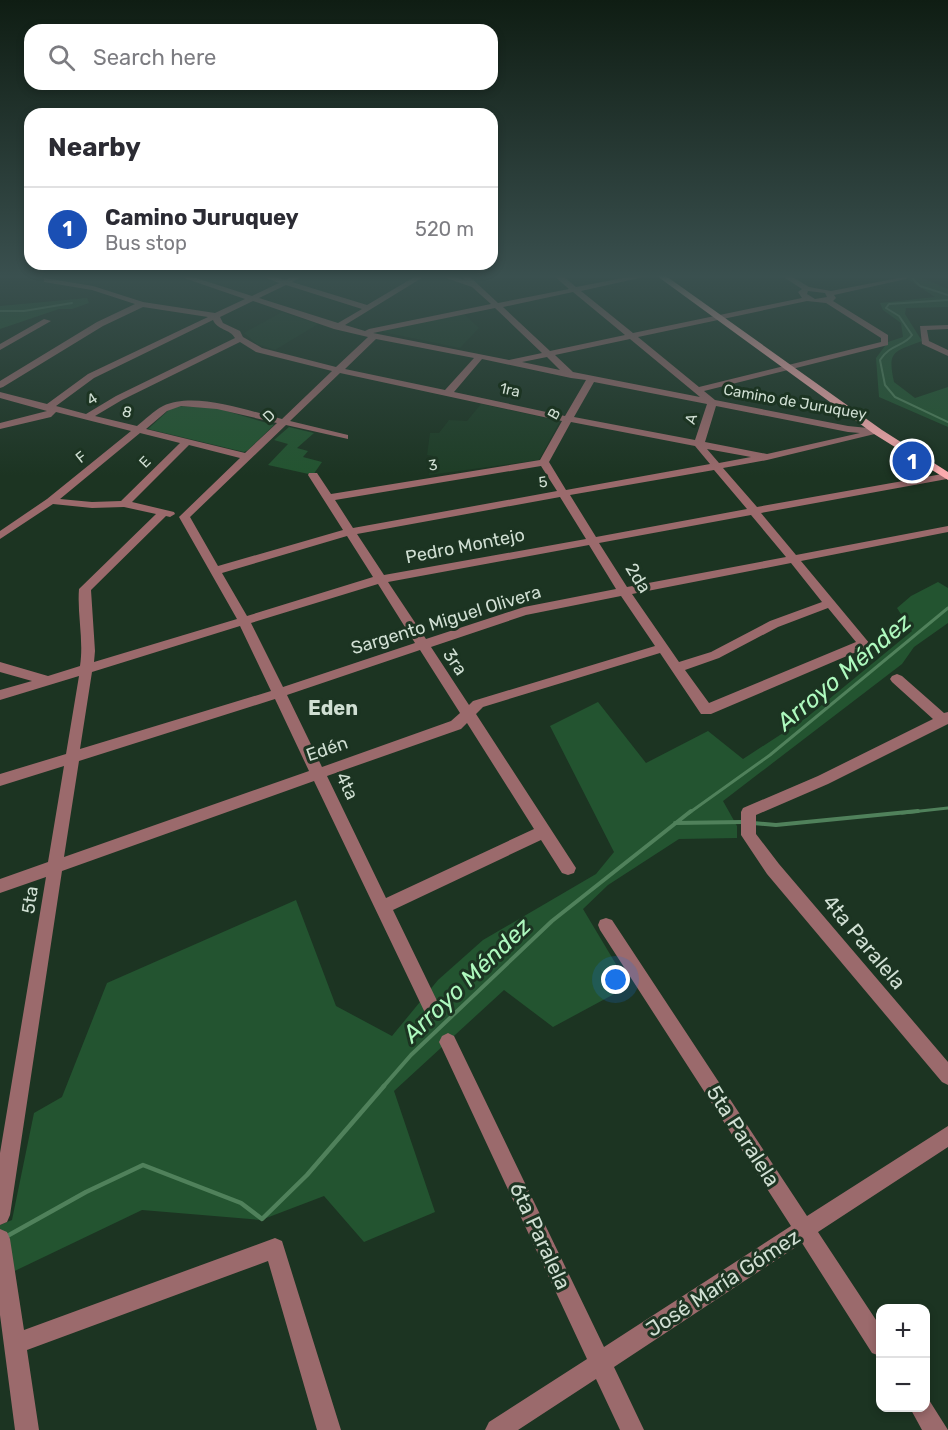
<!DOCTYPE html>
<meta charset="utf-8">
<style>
body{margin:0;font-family:Rubik,sans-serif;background:#f7f7f7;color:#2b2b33}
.controls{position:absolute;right:18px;bottom:18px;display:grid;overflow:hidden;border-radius:12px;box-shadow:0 3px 9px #0003}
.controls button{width:54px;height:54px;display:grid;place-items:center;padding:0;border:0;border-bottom:2px solid #e1e1e2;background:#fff;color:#2b2b33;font:30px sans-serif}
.you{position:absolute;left:616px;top:980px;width:21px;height:21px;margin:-15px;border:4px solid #fff;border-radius:50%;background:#1a73e8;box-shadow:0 0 0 9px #1a73e833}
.badge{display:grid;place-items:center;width:39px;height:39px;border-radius:50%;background:#d93025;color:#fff;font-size:20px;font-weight:700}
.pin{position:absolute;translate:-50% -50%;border:3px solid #fff;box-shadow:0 2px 6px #0006}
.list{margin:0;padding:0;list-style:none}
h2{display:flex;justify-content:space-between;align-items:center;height:78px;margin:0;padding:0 24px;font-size:26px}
h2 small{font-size:20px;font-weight:400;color:#7c7c81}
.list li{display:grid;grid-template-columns:39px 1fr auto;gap:18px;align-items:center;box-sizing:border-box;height:84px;padding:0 24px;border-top:2px solid #e1e1e2}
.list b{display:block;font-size:22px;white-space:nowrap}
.list p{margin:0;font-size:20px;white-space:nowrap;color:#7c7c81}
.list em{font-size:20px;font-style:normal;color:#7c7c81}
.icon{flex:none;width:33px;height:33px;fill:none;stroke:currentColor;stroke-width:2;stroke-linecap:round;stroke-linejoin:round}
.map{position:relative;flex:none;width:948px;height:1430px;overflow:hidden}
.search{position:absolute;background:#fff;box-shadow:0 3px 9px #0003;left:24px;top:24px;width:474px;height:66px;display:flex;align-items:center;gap:15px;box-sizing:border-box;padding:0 21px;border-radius:18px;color:#7c7c81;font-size:22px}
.panel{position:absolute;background:#fff;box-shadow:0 3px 9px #0003;left:24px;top:108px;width:474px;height:162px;border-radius:18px}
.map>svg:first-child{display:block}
.built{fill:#1e3d26}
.green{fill:#235430}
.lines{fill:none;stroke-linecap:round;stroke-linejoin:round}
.stream-far3{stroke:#50815b;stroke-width:2}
.stream-far2{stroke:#50815b;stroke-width:3}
.stream-far1{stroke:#50815b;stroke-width:4}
.stream{stroke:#50815b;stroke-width:4.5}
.minor{fill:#9b6a6c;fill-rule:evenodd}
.major{fill:#fdacaf;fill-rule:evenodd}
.labels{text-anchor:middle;stroke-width:6;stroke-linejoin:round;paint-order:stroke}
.far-street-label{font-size:15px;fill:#d0dfd3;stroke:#1c3422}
.street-label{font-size:18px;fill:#d0dfd3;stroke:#1c3422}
.neighbourhood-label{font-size:20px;font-weight:bold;fill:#d0dfd3;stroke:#1c3422}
.near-street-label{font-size:21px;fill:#d0dfd3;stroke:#1c3422}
.near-water-label{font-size:24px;font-style:italic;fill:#aef9be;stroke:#1c3422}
</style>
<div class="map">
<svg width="948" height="1430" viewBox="0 0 948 1430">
<rect width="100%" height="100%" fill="#1c3422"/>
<path class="built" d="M282,312L318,324L275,350L257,344L244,333Z
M464,314L479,328L460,348L383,332L386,329Z
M481,404L560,421L539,460L429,475L433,456L427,455L430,433H439L449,420L467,421Z"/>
<path class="green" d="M903,276H917L948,289V307L906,308L905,314L922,341C894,352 887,350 894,382L915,398L948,387V427L879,397L876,358L888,342L903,337L901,323L883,310L880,303L935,297Z
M87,298L89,303L72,309H59L0,329V306Z
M177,406L216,408L274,425L248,450L244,452L148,429L170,409Z
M289,427L314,433L297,448L308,451L303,457L322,462L313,475L268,465L288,444L274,440Z
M938,582L948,588V623L914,647L902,664L723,801L737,826V838L679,839L608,885L583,909L629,986L553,1027L504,990L394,1091L435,1212L364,1242L324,1196L261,1220L142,1210L0,1278V1225L12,1220L34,1113L62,1097L107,983L296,900L336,1006L392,1036L438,980L483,940L596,874L614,852L550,726L598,702L646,763L708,731L743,759L806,718L912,631L897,608L911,596Z"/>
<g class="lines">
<path class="stream-far3" d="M910,276L920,286L948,295
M948,300L889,304L886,308L899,316L912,335C905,346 890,344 880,360L885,385L895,397L948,422
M0,311H24L72,303"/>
<path class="stream-far2" d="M689,813L770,755L948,608
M902,813L948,808"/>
<path class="stream-far1" d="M675,823L743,822
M753,823L776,825L918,811
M383,1087L411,1055L552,921L691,811"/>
<path class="stream" d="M0,1240L86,1192L143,1165L241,1203L262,1219L307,1175L384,1086"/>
<path class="minor" d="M178,276H190L252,296L279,283L261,276H273L285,280L293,276H303L292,282L367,305L416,276H425L345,325L365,331L369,329L491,304L472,287L440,276H452L465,280L461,276H469L498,303L569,289L554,276H563L576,287L633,276H648L581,291L633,333L802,298L798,292L802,289L782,276H791L809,287L831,291L909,276L906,279L834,295L836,298L833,301L888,335V345L704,391L715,400L848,426L878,429L883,432L767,460L723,468L757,507L948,473L947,479L761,513L796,555L948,526V532L801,561L870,644L868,647L711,714H701L660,653L483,707L476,714L576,868L574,873L568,875L562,873L541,840L393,910L442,1011L439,1017L433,1019L427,1017L314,781L62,871L10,1215L7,1222L0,1225V1153L46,877L0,893V879L48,862L64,766L0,786V774L66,754L79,676L0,700V690L32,681L0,672V662L48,676L80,666C84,640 77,615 79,589L156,514L124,507L92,508L53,504L0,539V531L47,499L131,431L56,412L51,417L0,429V423L47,411L0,398V392L47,404L88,374L208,317L143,307L103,326L3,387L0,388V381L97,322L135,304L92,290L44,282V278L93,286L143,302L215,313L245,299ZM286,285L362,309L338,323L259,298ZM808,291L825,293L827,297L815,299L807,294ZM573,292L625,335L550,351L503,307ZM253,301L334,329L368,337L336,367L262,348L243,337L240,331L223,323L220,317ZM807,301L826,303L881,338V342L699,387L638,337ZM495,308L542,353L509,360L373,333ZM213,320C217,330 230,329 235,338L116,396L86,414L56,406L94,378ZM376,339L474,358L445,390L345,369ZM630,339L694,392L700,397L573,372L555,355ZM240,342L256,352L332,371L282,419C248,411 195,391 163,406C153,411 145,420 137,426L95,416L122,400ZM547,357L560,370L522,362ZM482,359L571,378L586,380L565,416L454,392ZM340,373L562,421L540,460L331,494L317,473H309L308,475L343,530L218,566L190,517L286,425L348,439V435L290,421ZM594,382L707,404L695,440L574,417ZM181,406L217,409L277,423L245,453L146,429L167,411ZM716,406L848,432L860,433L767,454L705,442ZM571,422L695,446L710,464L566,490L549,462ZM140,433L180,443L121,501L92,502L60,499ZM189,445L240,458L179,517L237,619L94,662L95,651L91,590L166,516L170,517L175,514L174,512L132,502ZM707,449L751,457L719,463ZM541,466L557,491L353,528L335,500ZM714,470L747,509L596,537L570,495ZM560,497L586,539L384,575L357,534ZM751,515L786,557L627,587L599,543ZM347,536L373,577L247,616L222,573ZM589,545L616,589L524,607L426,639L388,582ZM791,563L822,602L770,621L711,652L679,662L632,594ZM378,584L415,643L283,687L251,623ZM621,596L655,646L473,701L469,705L431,647L526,615ZM828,608L856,642L709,703L685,670L719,658L778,627ZM240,626L271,691L80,749L92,672ZM420,650L460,713L451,721L322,767L287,695ZM275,699L309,771L64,857L79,761ZM467,723L534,829L386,898L327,776L461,729Z
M44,319L51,321L0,350V344Z
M948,325V329L927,330L929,341L948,350V356L922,344L920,326Z
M897,674L902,676L944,713L948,712V724L828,784L756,815V834L779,864L948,1062V1085L942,1082L767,874L741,835V812L743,808L818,776L933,719L892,682L890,679L892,676Z
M606,918L612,920L807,1216L948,1126V1147L818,1232L880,1326V1356L872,1353L802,1243L614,1367L644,1430H620L596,1379L518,1430H485L489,1422L587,1359L442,1048L439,1042L442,1036L448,1033L454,1036L604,1347L791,1226L600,930L598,925L600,920Z
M0,1229L7,1232L10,1239L24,1330L275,1238L282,1241L341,1430H317L268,1261L27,1350L39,1430H15L0,1315Z
M926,1398L929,1400L948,1430H922L910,1408H926Z"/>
<path class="major" d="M657,276H666L882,430L948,472V480L874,434Z"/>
</g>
<linearGradient id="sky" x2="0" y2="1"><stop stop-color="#0f1d13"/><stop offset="0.58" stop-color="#3a504f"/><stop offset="1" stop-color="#3a504f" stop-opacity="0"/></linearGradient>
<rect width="948" height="476" fill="url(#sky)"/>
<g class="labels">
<g class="far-street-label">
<text transform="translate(510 390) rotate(12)" y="5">1ra</text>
<text transform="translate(92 399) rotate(-32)" y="5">4</text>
<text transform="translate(795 402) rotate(10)" y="5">Camino de Juruquey</text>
<text transform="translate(127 412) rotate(14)" y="5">8</text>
<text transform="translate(554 414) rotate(-61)" y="5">B</text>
<text transform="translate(269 416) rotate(-44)" y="5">D</text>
<text transform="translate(691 419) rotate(-72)" y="5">A</text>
<text transform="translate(81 457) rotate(-39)" y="5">F</text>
<text transform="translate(145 462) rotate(-45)" y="5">E</text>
<text transform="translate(433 465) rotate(-9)" y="5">3</text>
<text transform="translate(543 482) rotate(-10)" y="5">5</text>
</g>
<g class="street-label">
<text transform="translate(465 546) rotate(-11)" y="6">Pedro Montejo</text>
<text transform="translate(638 578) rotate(58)" y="6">2da</text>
<text transform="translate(446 620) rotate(-17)" y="6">Sargento Miguel Olivera</text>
<text transform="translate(455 662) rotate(56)" y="6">3ra</text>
<text transform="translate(327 749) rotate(-19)" y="6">Edén</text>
<text transform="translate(347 786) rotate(64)" y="6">4ta</text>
<text transform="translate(30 900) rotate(-82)" y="6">5ta</text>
</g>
<g class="neighbourhood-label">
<text x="333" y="715">Eden</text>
</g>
<g class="near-street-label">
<text transform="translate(864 942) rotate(50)" y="7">4ta Paralela</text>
<text transform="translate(743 1136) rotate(57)" y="7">5ta Paralela</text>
<text transform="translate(540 1236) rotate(65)" y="7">6ta Paralela</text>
<text transform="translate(723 1283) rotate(-33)" y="7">José María Gómez</text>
</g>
<g class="near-water-label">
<text transform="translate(844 672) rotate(-40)" y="8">Arroyo Méndez</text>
<text transform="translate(467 980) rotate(-44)" y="8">Arroyo Méndez</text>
</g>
</g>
</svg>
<div class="controls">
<button>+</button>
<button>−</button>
</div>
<div class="you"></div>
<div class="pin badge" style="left:912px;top:461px;background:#1a4fb4">1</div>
<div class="search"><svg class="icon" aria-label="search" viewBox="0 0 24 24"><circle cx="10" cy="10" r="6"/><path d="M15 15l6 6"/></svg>Search here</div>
<section class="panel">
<h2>Nearby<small></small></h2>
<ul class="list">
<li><span class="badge" style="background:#1a4fb4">1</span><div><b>Camino Juruquey</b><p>Bus stop</p></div><em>520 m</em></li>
</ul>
</section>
</div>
